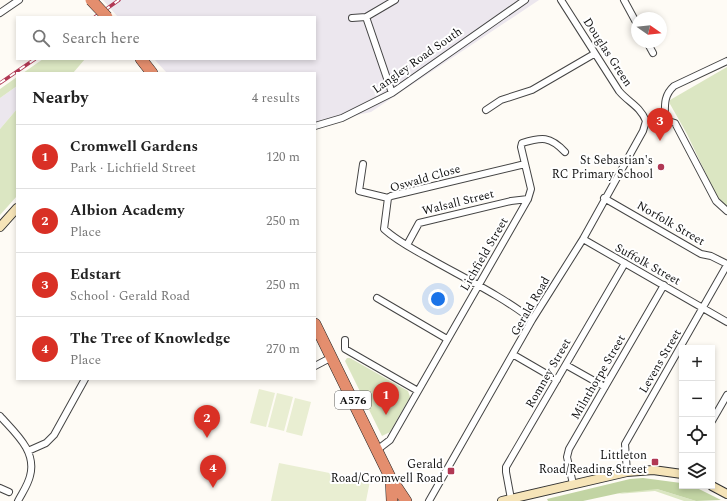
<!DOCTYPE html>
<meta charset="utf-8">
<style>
body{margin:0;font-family:Spectral,serif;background:#f2f2f2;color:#222}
.controls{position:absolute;right:12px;bottom:12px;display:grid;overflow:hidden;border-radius:0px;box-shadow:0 2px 6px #0003}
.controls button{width:36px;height:36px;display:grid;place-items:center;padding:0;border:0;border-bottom:1px solid #e0e0e0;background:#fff;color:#222;font:20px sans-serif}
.compass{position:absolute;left:631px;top:12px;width:36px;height:36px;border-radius:50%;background:#fff;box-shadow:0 2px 6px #0003;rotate:104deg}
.you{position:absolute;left:438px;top:299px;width:14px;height:14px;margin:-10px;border:3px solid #fff;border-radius:50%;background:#1a73e8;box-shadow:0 0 0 6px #1a73e833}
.badge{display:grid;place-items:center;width:26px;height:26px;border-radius:50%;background:#d93025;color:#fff;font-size:13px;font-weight:700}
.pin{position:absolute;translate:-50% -33px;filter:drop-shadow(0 1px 2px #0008)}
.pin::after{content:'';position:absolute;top:21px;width:14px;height:12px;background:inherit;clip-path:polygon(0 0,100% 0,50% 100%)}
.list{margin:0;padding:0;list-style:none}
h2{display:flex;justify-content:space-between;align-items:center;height:52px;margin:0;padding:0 16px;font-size:17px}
h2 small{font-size:13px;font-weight:400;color:#767676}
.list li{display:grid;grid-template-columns:26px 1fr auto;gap:12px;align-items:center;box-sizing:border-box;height:64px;padding:0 16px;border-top:1px solid #e0e0e0}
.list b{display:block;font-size:15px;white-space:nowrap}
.list p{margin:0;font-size:13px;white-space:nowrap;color:#767676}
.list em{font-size:13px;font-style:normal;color:#767676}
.icon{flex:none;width:22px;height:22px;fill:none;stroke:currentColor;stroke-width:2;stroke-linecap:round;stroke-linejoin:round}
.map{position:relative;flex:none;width:727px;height:501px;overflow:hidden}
.search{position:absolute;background:#fff;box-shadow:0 2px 6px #0003;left:16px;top:16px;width:300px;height:44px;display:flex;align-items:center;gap:10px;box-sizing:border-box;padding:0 14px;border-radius:0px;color:#767676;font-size:15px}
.panel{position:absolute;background:#fff;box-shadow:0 2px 6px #0003;left:16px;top:72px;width:300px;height:308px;border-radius:0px}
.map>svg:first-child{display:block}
.industrial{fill:#ece7ee}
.green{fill:#dbe6c2}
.forest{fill:#c2d4a3}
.pitch{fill:#e9eed2}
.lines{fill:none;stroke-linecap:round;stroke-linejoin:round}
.street-casing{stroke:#444;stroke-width:8}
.secondary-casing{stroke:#333;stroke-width:10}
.highway-casing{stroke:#222;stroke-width:12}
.street{stroke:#fff;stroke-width:6}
.secondary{stroke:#f6e4b8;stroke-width:8}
.highway{stroke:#e48e6e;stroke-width:11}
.rail-casing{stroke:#b13854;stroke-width:3.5}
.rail{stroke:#fff;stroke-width:2;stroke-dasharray:6;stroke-linecap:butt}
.highway-bridge-casing{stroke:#222;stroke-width:12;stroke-linecap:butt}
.highway-bridge{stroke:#e48e6e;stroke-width:11}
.poi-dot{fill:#b13854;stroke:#fff;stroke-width:1.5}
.labels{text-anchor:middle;stroke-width:4;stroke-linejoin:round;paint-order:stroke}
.shield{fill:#fff;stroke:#585858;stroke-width:1}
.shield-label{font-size:11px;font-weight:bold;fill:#111}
.street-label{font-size:12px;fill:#111;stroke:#fff}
.poi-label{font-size:12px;fill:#111;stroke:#fff;text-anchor:end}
</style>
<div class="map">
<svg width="727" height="501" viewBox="0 0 727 501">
<rect width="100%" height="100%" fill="#fefbf5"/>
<path class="industrial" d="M103,0H539L371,112L315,124V73H167L154,59H315V17H118Z
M17,86V109L0,129V98Z"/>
<path class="green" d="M43,59H85L73,73L37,72L23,73Z
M727,67V207L717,197L687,134L670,104V100Z
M17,77V86L0,98V89Z
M17,109V196L0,215V129Z
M347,358H350L408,391L410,397L390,432L382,436L345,361Z
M642,489H657L696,501H684L655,491L617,494Z"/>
<path class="forest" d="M643,478L681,483L682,486H693L721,500L696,501L657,489L620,493L583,501H548L547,499L630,479Z"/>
<path class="pitch" d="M259,389L275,393L266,427L250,423Z
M277,393L293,397L284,431L268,427Z
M295,398L311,402L302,436L286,432Z
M279,463L370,481L366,501H271Z"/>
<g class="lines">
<defs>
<path id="street" d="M561,0L619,91C628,102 640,106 646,121
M624,0L637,24
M0,13L19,0
M366,17L392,93
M352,18L366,17L395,0
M647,42L653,53
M486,110L501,100L532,90L594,54
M665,120C665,106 663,96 674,86L727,61
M646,121L665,120L675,123L716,201L727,211
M315,126L342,118L392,93L525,0
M363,164L359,191L388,198
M525,164L391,196L388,198L384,229C397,241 413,249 427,257C460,276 504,297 532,320
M604,198L701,254L711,256L727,264
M583,239L727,322
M407,245L419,223L511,201L528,199
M377,298L447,339
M345,340V349L418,391
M514,355L557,380
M566,365L605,387
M315,366L332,357
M0,416C15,433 37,451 30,476C28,485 22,493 18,501
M712,421L727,395
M377,450L390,440L528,199L531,189L521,147L522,143C542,137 550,136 565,152
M28,451L46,443L54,435L85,379
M627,472L625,444L727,265
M573,484L567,457L569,449L664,285
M0,488L9,492
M511,499L506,472V467L625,263
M429,501L532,320L583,239L643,131L646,121"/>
<path id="secondary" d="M0,227L17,208
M712,486L727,494
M502,501L627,472L653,470L682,474"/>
<path id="highway" d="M141,59L152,73
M315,324L390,477L406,501
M391,479L392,501"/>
</defs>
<use href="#street" class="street-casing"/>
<use href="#secondary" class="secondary-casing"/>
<use href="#highway" class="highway-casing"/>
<use href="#street" class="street"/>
<use href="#secondary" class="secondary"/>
<use href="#highway" class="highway"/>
<defs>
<path id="rail" d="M95,17L119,0
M0,83L35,59"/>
</defs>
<use href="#rail" class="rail-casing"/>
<use href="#rail" class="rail"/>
<defs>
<path id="highway-bridge" d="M91,0L107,17"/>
</defs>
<use href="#highway-bridge" class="highway-bridge-casing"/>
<use href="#highway-bridge" class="highway-bridge"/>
</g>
<g class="poi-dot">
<circle cx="661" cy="167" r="4"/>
<rect x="651" y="458" width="8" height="8" rx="2"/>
<rect x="447" y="467" width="8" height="8" rx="2"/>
</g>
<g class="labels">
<rect class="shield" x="335" y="391" width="36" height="18" rx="3"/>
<g class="shield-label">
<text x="353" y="404">A576</text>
</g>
<g class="street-label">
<text transform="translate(608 52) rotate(57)" y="4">Douglas Green</text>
<text transform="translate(417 60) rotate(-35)" y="4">Langley Road South</text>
<text transform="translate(425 178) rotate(-16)" y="4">Oswald Close</text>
<text transform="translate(458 202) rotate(-14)" y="4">Walsall Street</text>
<text transform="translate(671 223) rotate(30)" y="4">Norfolk Street</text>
<text transform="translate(484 254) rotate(-60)" y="4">Lichfield Street</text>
<text transform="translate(648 264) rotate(29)" y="4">Suffolk Street</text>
<text transform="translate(530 306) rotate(-60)" y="4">Gerald Road</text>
<text transform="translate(660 361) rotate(-60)" y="4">Levens Street</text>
<text transform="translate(548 373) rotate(-60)" y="4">Romney Street</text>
<text transform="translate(598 377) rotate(-60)" y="4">Milnthorpe Street</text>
</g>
<g class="poi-label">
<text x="653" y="164">St Sebastian's<tspan x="653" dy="14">RC Primary School</tspan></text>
<text x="647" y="459">Littleton<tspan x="647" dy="14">Road/Reading Street</tspan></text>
<text x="443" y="468">Gerald<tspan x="443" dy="14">Road/Cromwell Road</tspan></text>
</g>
</g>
</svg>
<div class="controls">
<button>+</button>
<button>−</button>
<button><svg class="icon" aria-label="locate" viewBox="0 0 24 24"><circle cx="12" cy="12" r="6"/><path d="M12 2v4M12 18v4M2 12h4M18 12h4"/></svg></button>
<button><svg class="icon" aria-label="layers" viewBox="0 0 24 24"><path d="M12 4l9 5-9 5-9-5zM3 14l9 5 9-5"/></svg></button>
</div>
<svg class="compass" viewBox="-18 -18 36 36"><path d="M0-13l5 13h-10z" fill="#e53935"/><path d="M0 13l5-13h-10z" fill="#767676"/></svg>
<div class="you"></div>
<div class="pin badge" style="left:386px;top:415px">1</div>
<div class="pin badge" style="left:207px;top:438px">2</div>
<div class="pin badge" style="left:660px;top:141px">3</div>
<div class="pin badge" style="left:213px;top:488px">4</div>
<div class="search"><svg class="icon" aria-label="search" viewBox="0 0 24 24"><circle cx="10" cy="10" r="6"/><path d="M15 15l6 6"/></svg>Search here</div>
<section class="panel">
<h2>Nearby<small>4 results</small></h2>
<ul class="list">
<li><span class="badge">1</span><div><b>Cromwell Gardens</b><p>Park · Lichfield Street</p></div><em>120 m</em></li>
<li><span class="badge">2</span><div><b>Albion Academy</b><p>Place</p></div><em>250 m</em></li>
<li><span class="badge">3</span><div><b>Edstart</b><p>School · Gerald Road</p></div><em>250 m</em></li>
<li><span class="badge">4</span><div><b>The Tree of Knowledge</b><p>Place</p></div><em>270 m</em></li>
</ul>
</section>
</div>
